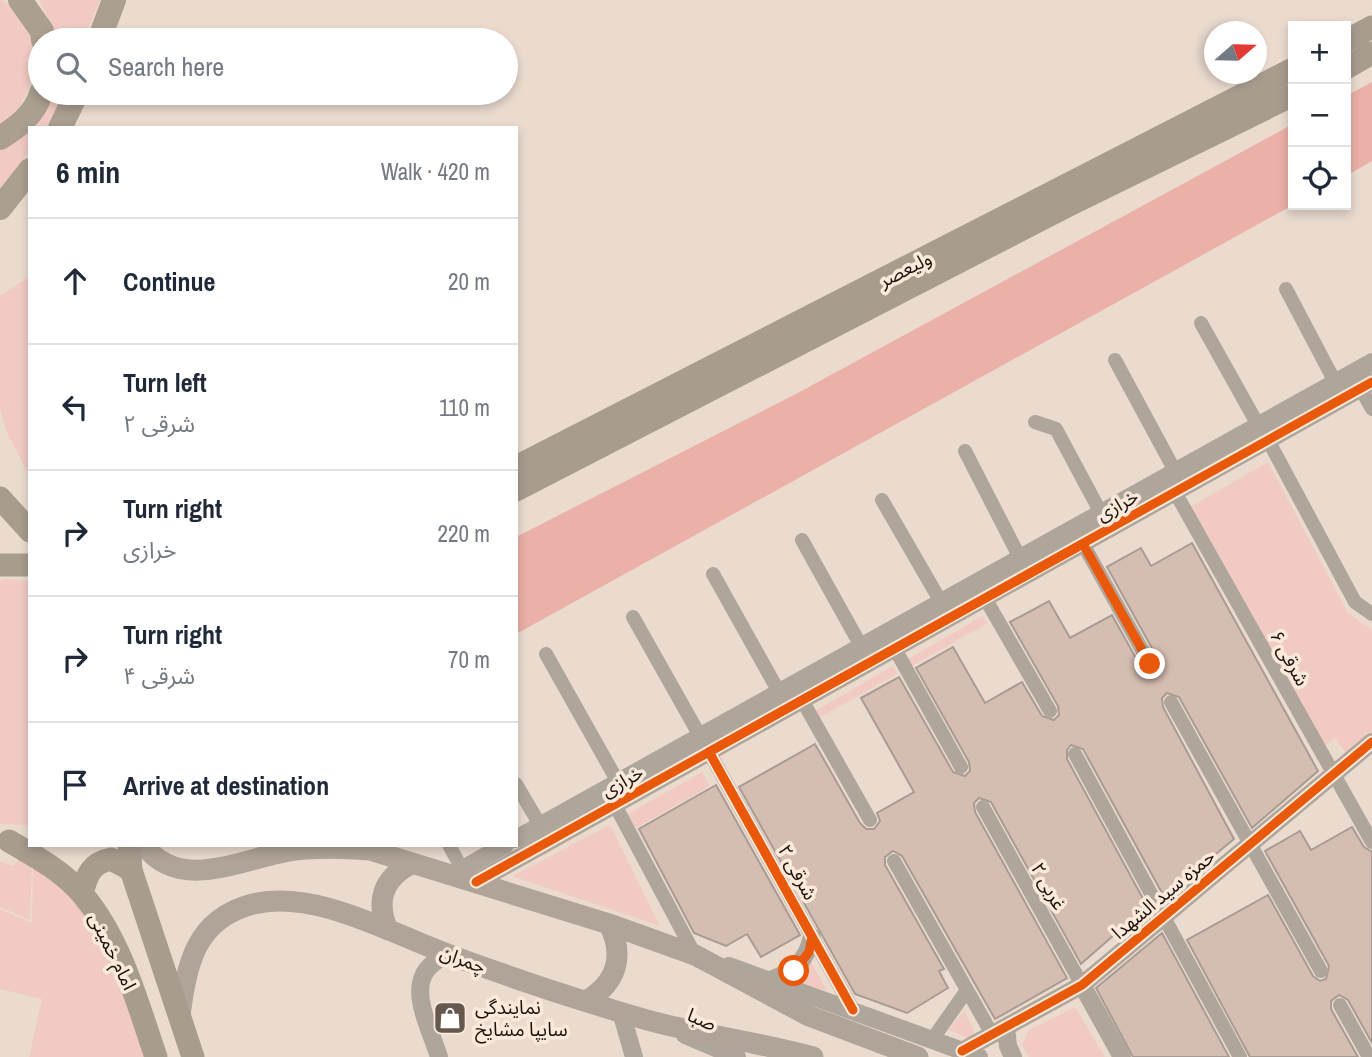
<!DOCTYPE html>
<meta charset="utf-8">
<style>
body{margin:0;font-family:"Archivo Narrow","Noto Sans Arabic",sans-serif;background:#f2f2f3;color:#1f2937}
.controls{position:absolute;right:21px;top:21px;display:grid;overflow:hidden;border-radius:0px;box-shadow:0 4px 10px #0003}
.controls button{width:63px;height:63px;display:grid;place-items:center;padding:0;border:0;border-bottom:2px solid #e0e1e3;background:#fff;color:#1f2937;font:35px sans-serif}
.compass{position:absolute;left:1204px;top:21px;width:63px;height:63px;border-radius:50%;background:#fff;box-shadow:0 4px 10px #0003;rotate:70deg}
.stop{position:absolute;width:21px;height:21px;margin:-16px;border:5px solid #ea580c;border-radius:50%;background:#fff}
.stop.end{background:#ea580c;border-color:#fff;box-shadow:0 2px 7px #0008}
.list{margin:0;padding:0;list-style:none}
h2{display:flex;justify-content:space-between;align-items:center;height:91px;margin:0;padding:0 28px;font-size:30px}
h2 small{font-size:23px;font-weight:400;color:#747a83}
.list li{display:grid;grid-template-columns:46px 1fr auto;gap:21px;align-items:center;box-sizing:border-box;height:126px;padding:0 28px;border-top:2px solid #e0e1e3}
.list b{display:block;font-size:26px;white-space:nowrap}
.list p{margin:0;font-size:23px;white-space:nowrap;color:#747a83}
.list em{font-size:23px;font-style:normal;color:#747a83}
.icon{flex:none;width:38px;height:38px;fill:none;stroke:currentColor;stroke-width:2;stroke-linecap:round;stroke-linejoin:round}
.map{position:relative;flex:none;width:1372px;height:1057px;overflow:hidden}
.search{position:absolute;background:#fff;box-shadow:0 4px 10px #0003;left:28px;top:28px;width:490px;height:77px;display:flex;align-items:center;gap:18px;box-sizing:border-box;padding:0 24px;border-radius:38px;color:#747a83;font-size:26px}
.panel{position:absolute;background:#fff;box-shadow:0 4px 10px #0003;left:28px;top:126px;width:490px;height:721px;border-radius:0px}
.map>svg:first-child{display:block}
.green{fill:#f1cac3}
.forest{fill:#ebb0a8}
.building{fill:#d5bdb1;stroke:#a89b93;stroke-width:2}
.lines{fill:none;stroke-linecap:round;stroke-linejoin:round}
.minor{stroke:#afa69b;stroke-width:14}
.tertiary{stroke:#afa69b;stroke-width:18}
.secondary{stroke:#afa497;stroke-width:21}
.primary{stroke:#a89c8e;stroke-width:23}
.trunk{stroke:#ab9f90;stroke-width:24}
.cycleway-casing{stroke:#fbeadc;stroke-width:13}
.cycleway{stroke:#e8590c;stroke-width:9}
.route{stroke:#ea580c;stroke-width:9}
.labels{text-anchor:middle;stroke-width:7;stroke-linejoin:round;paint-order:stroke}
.street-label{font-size:19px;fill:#1c120a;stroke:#fbeadc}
.poi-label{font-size:19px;fill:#1c120a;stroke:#fbeadc;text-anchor:start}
</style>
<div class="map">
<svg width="1372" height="1057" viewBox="0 0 1372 1057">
<rect width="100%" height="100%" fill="#ebdbcf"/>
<path class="green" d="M0,0C8,2 14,11 20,17C52,49 29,89 12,122L0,126Z
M39,0H100L83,40H59Z
M49,93H64L48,128H30V151L0,188V151L45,109Z
M30,276V476L7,433L0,409V296Z
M1268,462L1348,613L1372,630V732L1347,754L1335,738L1324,746L1190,507Z
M7,579L30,581V825L0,824V581Z
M983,616L988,623L912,666L908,659Z
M893,666L897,674L819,718L815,711Z
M702,772L710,786L636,828L628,814Z
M610,825L660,926L512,876Z
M25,854L32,862L30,920L0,907V861L12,866Z
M33,863L95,916L147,1057H29L42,999L0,989V909L32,923Z
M810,960L827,991L793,981Z
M1075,1007L1105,1057H1029L1022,1045L1029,1030Z
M964,1011L975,1033L968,1038L949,1030Z"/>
<path class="forest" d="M1372,82V161L1346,176V96Z
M1293,124V205L516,634V537L794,395Z"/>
<path class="building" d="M1192,543L1318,771L1252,828L1179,697L1167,693L1162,698L1163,707L1234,839L1199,868L1162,893L1083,749L1071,745L1067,750V759L1147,906L1081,964L991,802L979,798L974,803L975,812L1067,978L995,1019L902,856L893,851L885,857V865L944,969L939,971L948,988L907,1013L855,994L739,787L815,744L860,823L866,829H874L880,821L877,813L914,792L861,698L899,677L953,772L965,776L970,771L969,762L916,668L953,647L985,703L1022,682L1042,716L1054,720L1059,715L1058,706L1010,622L1049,601L1070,638L1112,615L1142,669L1154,673L1159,668L1158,659L1107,567L1141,548L1151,566Z
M716,785L800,935L761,957L747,934L726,946L694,933L639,829Z
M1352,827L1364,847L1372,852V1043L1348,1000L1339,995L1331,1001V1009L1358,1057H1250L1187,940L1268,895L1313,976L1320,981L1326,979L1329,966L1265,851L1300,831L1311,850Z
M1162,933L1229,1057H1133L1096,988Z"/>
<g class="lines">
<path class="minor" d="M1286,289L1335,382
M1201,323L1258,425
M1115,360L1175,471
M1361,389L1372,409
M1035,422L1056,429L1101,513
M1268,440L1355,602L1372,614
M965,451L1020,558
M1175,492L1372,842
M882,500L941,602
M802,540L861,646
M1083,544L1150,664
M713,574L779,692
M985,598L1050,711
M633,617L700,736
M895,649L961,767
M546,654L618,782
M802,700L870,820
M1171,702L1321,971
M709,752L853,1010
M1075,754L1240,1057
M516,784L540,825
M615,805L695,955
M983,807L1082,985
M449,845L462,869
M894,861L992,1034
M1340,1005L1369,1057
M932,1040L967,990"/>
<path class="tertiary" d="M516,839L1372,362
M452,875L505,845
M476,882L1372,382
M729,966L979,1057
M771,980C794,971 806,962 812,937
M1082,985L1122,1057
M621,1012L634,1057
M1006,1027L1008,1046L1013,1057
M685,1035L737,1057
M962,1051L1082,985L1372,742
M439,1057C428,1021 398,973 449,955"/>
<path class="secondary" d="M144,845C181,895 247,856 295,850C321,847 345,848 370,850L609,924L695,955L809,1016L918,1057
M388,930C375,901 383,878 411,864
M586,1001C617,983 625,956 609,924
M180,1015C187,964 195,919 253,904C316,889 392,934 450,955C515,979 581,1001 647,1020C702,1035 758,1042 813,1057"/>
<path class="primary" d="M1346,41L1372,27
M1346,68L1372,53
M516,467L1293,69
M516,490L1067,206L1293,95
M0,498L30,531
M0,565H30
M9,841C35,856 64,872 83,895C121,940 137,1002 156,1057
M129,845L131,870L193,1057
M82,893C87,875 91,863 111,859L131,870"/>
<path class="trunk" d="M20,0L42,31L43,40
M99,40L114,0
M60,128L77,93
M0,138C18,127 35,114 41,93
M0,208L30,170"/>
<defs>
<path id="cycleway" d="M709,752L853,1010
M476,882L1372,382
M962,1051L1082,985L1372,742"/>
</defs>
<use href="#cycleway" class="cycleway-casing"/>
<use href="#cycleway" class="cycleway"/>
</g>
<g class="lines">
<path class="route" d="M794,971L809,952L812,937L709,752L1083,544L1150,664"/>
</g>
<defs>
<symbol id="shop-square" viewBox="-11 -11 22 22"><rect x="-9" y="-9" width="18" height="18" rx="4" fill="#64584f" stroke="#fbeadc"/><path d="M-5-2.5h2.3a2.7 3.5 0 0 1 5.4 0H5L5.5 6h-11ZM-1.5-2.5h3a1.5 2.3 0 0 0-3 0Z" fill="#fff"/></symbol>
</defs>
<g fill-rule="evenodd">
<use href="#shop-square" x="431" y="999" width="38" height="38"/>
</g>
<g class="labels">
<g class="street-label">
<text transform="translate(905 269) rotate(-27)" y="7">ولیعصر</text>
<text transform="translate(1117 505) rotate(-29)" y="7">خرازی</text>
<text transform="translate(1290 658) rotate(61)" y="7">۶ شرقی</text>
<text transform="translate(622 781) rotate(-29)" y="7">خرازی</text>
<text transform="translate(798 872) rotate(61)" y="7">۲ شرقی</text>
<text transform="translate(1049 886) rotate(61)" y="7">۲ غربی</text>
<text transform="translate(1163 894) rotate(-40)" y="7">حمزه سید الشهدا</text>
<text transform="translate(113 951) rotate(64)" y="7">امام خمینی</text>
<text transform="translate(463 959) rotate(20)" y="7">چمران</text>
<text transform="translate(702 1019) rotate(23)" y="7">صبا</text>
</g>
<g class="poi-label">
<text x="475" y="1014">نمایندگی<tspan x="475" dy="22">سایپا مشایخ</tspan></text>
</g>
</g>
</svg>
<div class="controls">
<button>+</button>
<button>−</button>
<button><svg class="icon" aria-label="locate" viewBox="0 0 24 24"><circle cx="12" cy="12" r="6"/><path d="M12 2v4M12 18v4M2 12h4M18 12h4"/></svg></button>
</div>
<svg class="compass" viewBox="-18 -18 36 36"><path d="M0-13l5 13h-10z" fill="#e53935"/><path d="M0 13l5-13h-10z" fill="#747a83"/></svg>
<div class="stop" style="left:794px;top:971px"></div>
<div class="stop end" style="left:1150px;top:664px"></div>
<div class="search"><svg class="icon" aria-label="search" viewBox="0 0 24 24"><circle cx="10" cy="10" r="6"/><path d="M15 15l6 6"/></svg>Search here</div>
<section class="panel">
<h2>6 min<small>Walk · 420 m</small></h2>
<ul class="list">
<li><svg class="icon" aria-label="ahead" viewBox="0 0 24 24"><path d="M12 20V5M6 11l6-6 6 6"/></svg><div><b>Continue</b></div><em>20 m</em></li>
<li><svg class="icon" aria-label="left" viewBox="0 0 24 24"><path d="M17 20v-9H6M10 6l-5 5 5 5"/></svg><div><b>Turn left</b><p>۲ شرقی</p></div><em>110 m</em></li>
<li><svg class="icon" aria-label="right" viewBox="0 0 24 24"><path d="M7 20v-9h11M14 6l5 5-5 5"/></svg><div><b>Turn right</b><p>خرازی</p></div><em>220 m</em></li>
<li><svg class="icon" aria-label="right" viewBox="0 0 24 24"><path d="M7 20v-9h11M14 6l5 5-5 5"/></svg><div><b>Turn right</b><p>۴ شرقی</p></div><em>70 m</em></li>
<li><svg class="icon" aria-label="arrive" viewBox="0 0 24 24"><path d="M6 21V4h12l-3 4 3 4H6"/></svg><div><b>Arrive at destination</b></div></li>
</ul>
</section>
</div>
